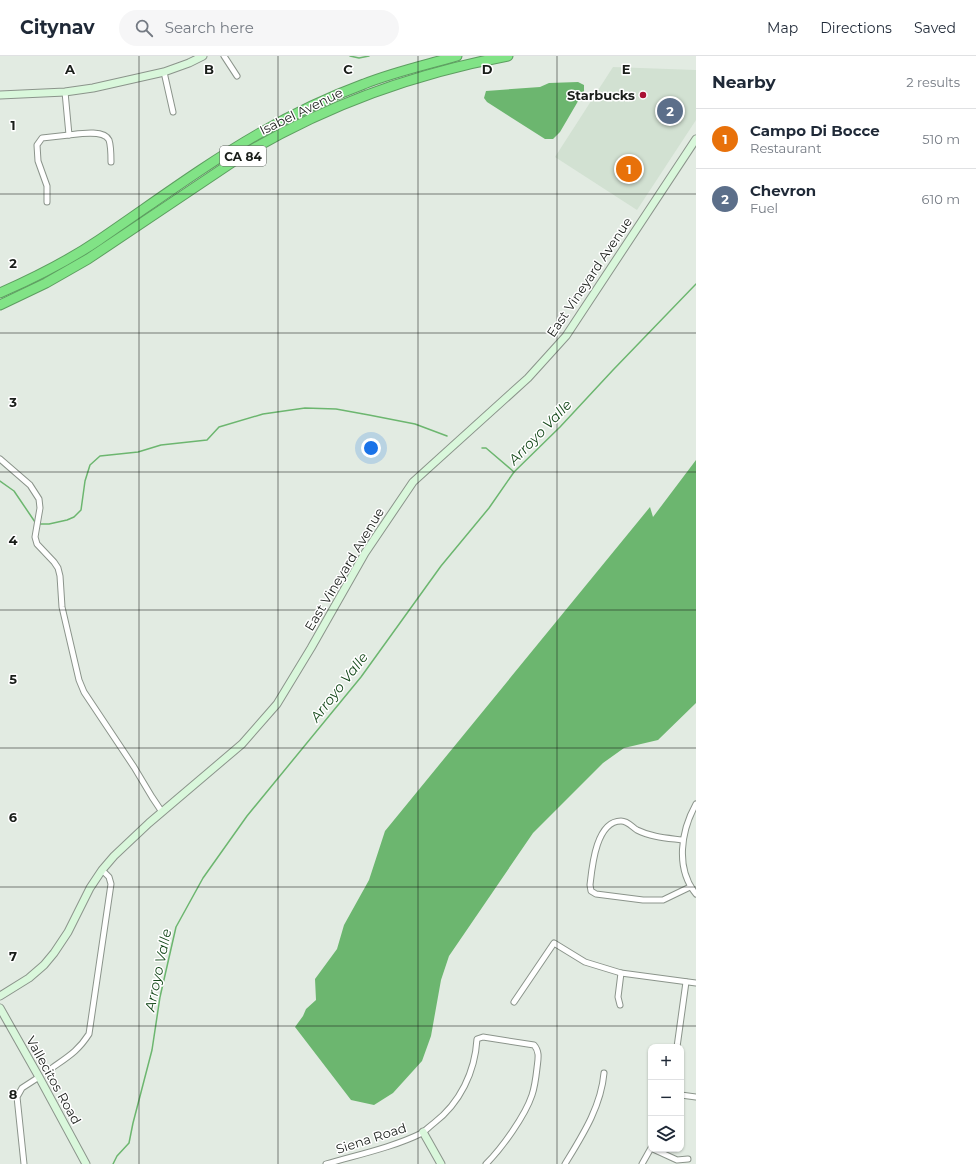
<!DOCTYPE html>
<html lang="en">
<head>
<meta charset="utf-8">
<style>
	body { margin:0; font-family:Montserrat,sans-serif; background:#f6f6f7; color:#1f2937 }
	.controls { position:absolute; right:12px; bottom:12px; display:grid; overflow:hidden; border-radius:8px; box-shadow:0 1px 3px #0004 }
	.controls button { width:36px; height:36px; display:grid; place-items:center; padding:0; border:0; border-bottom:1px solid #e0e1e3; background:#fff; color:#1f2937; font:20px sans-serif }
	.you { position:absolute; left:371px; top:392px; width:14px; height:14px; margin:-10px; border:3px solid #fff; border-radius:50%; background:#1a73e8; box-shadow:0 0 0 6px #1a73e833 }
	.badge { display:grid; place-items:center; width:26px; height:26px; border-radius:50%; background:#d93025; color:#fff; font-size:13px; font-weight:700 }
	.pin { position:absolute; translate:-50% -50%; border:2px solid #fff; box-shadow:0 1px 4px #0006 }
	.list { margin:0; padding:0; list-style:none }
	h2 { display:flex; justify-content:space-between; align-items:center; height:52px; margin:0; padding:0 16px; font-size:17px }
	h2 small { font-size:13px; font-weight:400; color:#747a83 }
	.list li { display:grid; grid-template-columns:26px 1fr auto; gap:12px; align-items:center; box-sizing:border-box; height:60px; padding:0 16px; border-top:1px solid #e0e1e3 }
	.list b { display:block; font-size:15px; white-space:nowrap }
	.list p { margin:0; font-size:13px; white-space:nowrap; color:#747a83 }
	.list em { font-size:13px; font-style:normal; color:#747a83 }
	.icon { flex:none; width:22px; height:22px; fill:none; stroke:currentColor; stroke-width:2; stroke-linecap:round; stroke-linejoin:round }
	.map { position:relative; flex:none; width:696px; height:1108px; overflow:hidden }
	header { display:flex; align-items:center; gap:24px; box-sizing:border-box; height:56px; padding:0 20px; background:#fff; border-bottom:1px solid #e0e1e3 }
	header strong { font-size:19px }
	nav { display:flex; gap:22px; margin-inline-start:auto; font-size:14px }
	.search { width:280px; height:36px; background:#f6f6f7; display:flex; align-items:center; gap:10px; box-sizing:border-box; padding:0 14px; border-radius:22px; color:#747a83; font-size:15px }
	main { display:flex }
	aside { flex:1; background:#fff }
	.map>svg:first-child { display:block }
	.built { fill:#d2e1d2 }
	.water { fill:#6cb66f }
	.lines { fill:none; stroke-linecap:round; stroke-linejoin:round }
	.stream { stroke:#6cb66f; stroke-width:1.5 }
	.street-casing { stroke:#8b948b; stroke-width:7 }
	.secondary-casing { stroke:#8b948b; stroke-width:9 }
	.highway-casing { stroke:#5d9e60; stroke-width:11 }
	.street { stroke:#fff; stroke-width:5 }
	.secondary { stroke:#d9f7db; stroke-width:7 }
	.highway { stroke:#81e386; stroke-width:9 }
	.grid { fill:none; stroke:#1a1e1a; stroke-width:1; stroke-opacity:0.55 }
	.poi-dot { fill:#a91134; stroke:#fff; stroke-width:1.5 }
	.labels { text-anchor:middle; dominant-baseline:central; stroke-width:3; stroke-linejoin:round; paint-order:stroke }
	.shield { fill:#fff; stroke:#5f625f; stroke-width:1 }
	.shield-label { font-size:12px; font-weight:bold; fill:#1a1e1a }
	.poi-label { font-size:13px; font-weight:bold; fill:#1a1e1a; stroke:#fff; text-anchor:end }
	.street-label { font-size:13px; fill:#1a1e1a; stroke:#fff }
	.water-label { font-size:14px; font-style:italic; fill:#15491a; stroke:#fff }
	.grid-label { font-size:13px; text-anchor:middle; font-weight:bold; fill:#1a1e1a; stroke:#fff; stroke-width:3; stroke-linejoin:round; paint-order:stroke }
</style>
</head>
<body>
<header>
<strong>Citynav</strong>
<div class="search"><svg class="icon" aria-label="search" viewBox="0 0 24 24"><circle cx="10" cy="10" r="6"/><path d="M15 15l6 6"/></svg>Search here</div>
<nav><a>Map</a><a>Directions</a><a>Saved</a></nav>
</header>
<main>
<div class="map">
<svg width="696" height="1108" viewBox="0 0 696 1108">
	<rect width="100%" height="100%" fill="#e2ebe2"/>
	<path class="built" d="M613,11L696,14V64L637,154L555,101Z"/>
	<g class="water">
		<path d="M549,27L578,26L584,29V35L560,76L553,83H545L487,46L484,42L486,35L540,31Z"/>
		<path d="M696,404V647L658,684L624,692L603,707L533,777L449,900L441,924L431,980L422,1005L393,1037L374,1049L351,1044L295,971L303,960L306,953L316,944L315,923L337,893L344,869L369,824L385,775L650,451L653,461Z"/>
	</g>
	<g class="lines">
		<g class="stream">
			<path d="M350,0L359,2L369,0"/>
			<path d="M482,392H486L514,416"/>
			<path d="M0,425L14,435L35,466"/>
			<path d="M40,468H49L67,464L74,461L81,454L85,425L90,409L100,400L138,396L161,389L207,384L219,371L263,358L305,352L336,353L369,359L415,368L447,380"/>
			<path d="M113,1108L117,1100L129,1087L133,1067L152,994L160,941L176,871L203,822L247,760L361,621L441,510L489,452L514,416L560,371L613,314L696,228"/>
		</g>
		<defs>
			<g id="street">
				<path d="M224,0L237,20"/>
				<path d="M164,16L173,56"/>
				<path d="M65,36L69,79C78,78 104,73 109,84C111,90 111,99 111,106"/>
				<path d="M47,146V130L38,105L37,89L42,82L69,79"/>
				<path d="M0,403L30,429L39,443L40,452L35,481L37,488L54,506L58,512L60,520L62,551L79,624L84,636L134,711L152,741L162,756"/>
				<path d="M696,748C681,775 675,812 696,838"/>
				<path d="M682,784C667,782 651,781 637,774C632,771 628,765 621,765C596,765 592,811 590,829L591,835L596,838L643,844H663L690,831"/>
				<path d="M514,946L554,887L585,906L621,917L696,927"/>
				<path d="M620,949L618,941L621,917"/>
				<path d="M677,991L686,926"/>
				<path d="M52,1012C69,1000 78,995 89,978L111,828L109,821L102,814"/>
				<path d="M681,1039L696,1041"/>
				<path d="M653,1093L677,1104L688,1103"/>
				<path d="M24,1108L17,1041L22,1032L39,1021"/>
				<path d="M326,1108C357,1099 394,1091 422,1077C426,1074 430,1070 434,1067C460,1047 475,1016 477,983L483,981L534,989C540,996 538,1003 537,1012C536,1021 535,1030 532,1039C525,1060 502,1092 486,1108"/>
				<path d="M565,1108C582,1080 601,1051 604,1017"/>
				<path d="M642,1108L651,1092"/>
			</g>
			<g id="secondary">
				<path d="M0,39L65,36L93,32L164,16L189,7L203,0"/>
				<path d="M0,940L29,922L44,909L54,897L68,876L90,832L102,814L114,800L149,767L242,688L277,648L311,592L365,497L413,426L528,322L566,280L696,83"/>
				<path d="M0,952L39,1021L86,1108"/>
				<path d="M423,1076L441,1108"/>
			</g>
			<g id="highway">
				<path d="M0,237C34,222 68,205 99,184C152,148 204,109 260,77C293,58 329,41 364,28C394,16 426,9 457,0"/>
				<path d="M0,249L46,227L88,203L246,97C327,49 416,17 508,0"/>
			</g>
		</defs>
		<use href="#street" class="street-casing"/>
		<use href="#secondary" class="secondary-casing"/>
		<use href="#highway" class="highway-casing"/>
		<use href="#street" class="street"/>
		<use href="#secondary" class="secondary"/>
		<use href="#highway" class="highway"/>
	</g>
	<path class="grid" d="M139,0V1108M278,0V1108M418,0V1108M557,0V1108M0,138H696M0,277H696M0,416H696M0,554H696M0,692H696M0,831H696M0,970H696"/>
	<circle class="poi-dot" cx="643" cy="39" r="4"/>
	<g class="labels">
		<rect class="shield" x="220" y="90" width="46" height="20" rx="3"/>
		<g class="shield-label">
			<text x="243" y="100">CA 84</text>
		</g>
		<g class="poi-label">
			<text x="635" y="39">Starbucks</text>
		</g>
		<g class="street-label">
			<text transform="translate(301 55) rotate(-26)">Isabel Avenue</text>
			<text transform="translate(589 221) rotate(-56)">East Vineyard Avenue</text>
			<text transform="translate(344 513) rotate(-59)">East Vineyard Avenue</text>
			<text transform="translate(54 1024) rotate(61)">Vallecitos Road</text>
			<text transform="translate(371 1082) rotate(-18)">Siena Road</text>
		</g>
		<g class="water-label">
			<text transform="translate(540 376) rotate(-46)">Arroyo Valle</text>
			<text transform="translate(339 631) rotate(-52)">Arroyo Valle</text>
			<text transform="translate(158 914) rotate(-78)">Arroyo Valle</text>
		</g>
	</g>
	<g class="grid-label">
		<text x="70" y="18">A</text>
		<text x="209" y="18">B</text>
		<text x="348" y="18">C</text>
		<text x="487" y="18">D</text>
		<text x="626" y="18">E</text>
		<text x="13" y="74">1</text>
		<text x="13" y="212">2</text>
		<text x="13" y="351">3</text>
		<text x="13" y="489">4</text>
		<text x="13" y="628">5</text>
		<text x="13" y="766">6</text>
		<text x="13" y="905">7</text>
		<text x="13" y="1043">8</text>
	</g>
</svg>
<div class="controls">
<button>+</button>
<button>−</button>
<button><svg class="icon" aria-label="layers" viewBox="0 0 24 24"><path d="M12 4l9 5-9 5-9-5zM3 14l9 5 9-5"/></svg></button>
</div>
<div class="you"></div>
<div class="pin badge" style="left:629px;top:113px;background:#e8710a">1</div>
<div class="pin badge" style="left:670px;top:55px;background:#5c6f8a">2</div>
</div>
<aside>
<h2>Nearby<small>2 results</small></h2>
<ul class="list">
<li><span class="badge" style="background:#e8710a">1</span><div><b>Campo Di Bocce</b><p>Restaurant</p></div><em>510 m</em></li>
<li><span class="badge" style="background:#5c6f8a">2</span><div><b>Chevron</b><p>Fuel</p></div><em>610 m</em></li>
</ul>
</aside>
</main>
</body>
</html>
